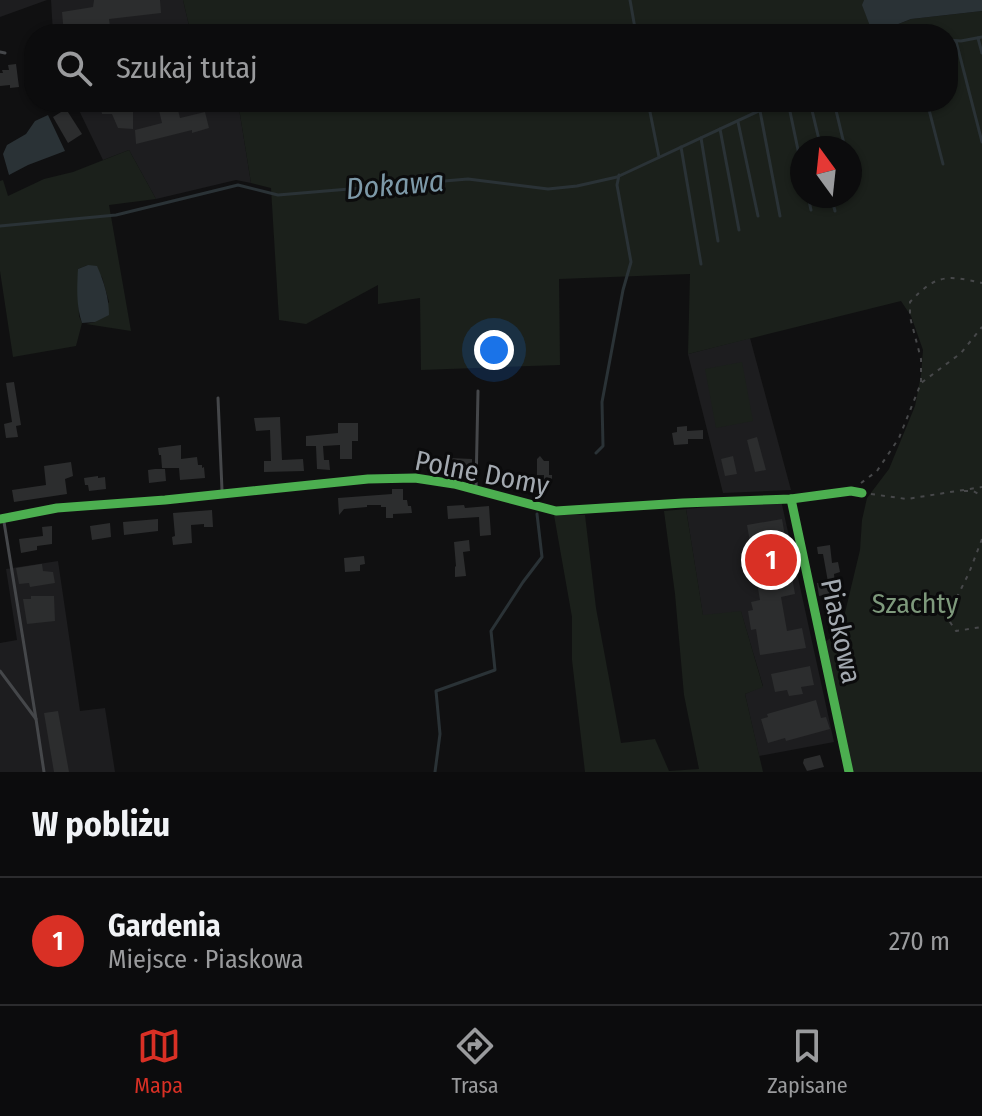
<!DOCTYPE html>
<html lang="pl">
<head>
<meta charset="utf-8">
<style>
	body { margin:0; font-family:"Fira Sans Condensed",sans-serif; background:#151516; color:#f1f3f6 }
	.compass { position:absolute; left:790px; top:136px; width:72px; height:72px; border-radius:50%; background:#0c0c0d; box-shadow:0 2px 6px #0004; rotate:345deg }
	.you { position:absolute; left:494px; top:350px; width:28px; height:28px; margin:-20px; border:6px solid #fff; border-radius:50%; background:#1a73e8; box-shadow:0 0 0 12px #1a73e833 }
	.badge { display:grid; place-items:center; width:52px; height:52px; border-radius:50%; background:#d93025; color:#fff; font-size:26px; font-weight:700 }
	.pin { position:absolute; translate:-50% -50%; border:4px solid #fff; box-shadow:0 2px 8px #0006 }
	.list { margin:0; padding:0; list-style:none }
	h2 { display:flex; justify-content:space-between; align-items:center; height:104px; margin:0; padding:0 32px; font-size:34px }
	h2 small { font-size:26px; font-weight:400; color:#9a9b9d }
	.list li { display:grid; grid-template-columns:52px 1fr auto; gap:24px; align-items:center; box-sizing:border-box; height:128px; padding:0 32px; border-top:2px solid #2c2c2e }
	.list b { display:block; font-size:30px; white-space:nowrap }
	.list p { margin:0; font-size:26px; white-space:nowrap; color:#9a9b9d }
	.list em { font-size:26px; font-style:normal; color:#9a9b9d }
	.icon { flex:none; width:44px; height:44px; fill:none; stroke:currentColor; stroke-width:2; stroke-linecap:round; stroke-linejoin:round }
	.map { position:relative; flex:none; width:982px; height:772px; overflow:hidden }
	.search { position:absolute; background:#0c0c0d; box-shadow:0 2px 6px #0004; left:24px; right:24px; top:24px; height:88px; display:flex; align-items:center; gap:20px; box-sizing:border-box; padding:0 28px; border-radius:32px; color:#9a9b9d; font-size:30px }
	.sheet { height:232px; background:#0c0c0d }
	nav { display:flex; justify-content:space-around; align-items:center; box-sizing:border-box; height:112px; border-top:2px solid #2c2c2e; background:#0c0c0d; font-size:22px; color:#9a9b9d }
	nav a { display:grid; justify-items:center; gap:4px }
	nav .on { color:#d93025 }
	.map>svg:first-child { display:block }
	.built { fill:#1d1d1f }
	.green { fill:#1b201b; fill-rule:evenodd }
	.water { fill:#2a3236 }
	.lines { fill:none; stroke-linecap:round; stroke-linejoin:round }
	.stream { stroke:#2a3236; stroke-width:3 }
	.building { fill:#2c2d2e }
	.path { stroke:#47484a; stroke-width:2; stroke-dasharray:4 6; stroke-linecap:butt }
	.lane { stroke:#45474a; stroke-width:3 }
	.fast { stroke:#4caf50; stroke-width:9 }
	.labels { text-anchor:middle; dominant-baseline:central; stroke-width:6; stroke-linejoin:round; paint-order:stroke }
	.street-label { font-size:28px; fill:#a3a9b0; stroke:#0b0b0c }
	.park-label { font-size:28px; fill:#7e997c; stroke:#0b0b0c }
	.water-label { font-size:30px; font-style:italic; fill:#7d99a8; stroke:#0b0b0c }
</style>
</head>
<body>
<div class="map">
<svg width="982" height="772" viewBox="0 0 982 772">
	<rect width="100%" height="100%" fill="#101011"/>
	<g class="built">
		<path d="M0,0H47L0,17Z"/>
		<path d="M51,0H183L191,34H53Z"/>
		<path d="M75,102H238L251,183L236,180L156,199L129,150L103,160Z"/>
		<path d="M750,338L791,490L723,493L688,354Z"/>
		<path d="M781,500L834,742L759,756L745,694L763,686L741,612L703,616L686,509Z"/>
		<path d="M58,561L80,711L105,708L115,772H0V643L17,640L6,569Z"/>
	</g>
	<g class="green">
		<path d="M183,0H864L863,5L873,34L911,19L982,11V772H847L821,645L833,636L843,621L860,550L862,520L867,498L889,469L915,406L921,375L923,350L911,316L901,301L688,354L690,274L559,279L560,365L421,370L420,298L378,304V285L306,324L279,320L271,188L251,183L238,102H948V34H191ZM802,148H850V196H802Z"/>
		<path d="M129,150L156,199L109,205L131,331L86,324L95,322L109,302L102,277L88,265L78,269L79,316L82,323L76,346L13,357L0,271V181L3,180L8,196L44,179L73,172Z"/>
		<path d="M742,362L753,421L716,428L705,369Z"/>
		<path d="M686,509L703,615L741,611L763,687L745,694L763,772H585L572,660V617L554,515H585L596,608L621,743L655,739L669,771L699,769L684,695L675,594L664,511Z"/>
	</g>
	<g class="water">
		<path d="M864,0H982V11L911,19L873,34L862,5Z"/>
		<path d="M48,115L65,151L28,165L9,175L3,154L7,145L26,134L35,121Z"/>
		<path d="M88,265L97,266C104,282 109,298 109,315L95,322L82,323C76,306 77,286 78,269Z"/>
	</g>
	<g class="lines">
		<g class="stream">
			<path d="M630,0L636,34"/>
			<path d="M978,38L982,53"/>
			<path d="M948,40L961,41L982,37"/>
			<path d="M956,41L982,142"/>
			<path d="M648,102L659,157"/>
			<path d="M788,102L802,169"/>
			<path d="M810,102L821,148"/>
			<path d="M834,102L845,148"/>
			<path d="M927,102L943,164"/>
			<path d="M760,111L780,216"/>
			<path d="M738,122L758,216"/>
			<path d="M720,129L739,230"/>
			<path d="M701,138L718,241"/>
			<path d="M681,147L701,264"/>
			<path d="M850,172L852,183"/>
			<path d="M808,196L811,210"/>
			<path d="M831,196L835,211"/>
			<path d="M0,226L116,215L238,185L278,195L468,179L548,189L577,186L617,177L778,102"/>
			<path d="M596,453L603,446L602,402L623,290L631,262L617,185L619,175"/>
			<path d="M435,772L440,734L436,691L495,670L491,631L523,582L542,557L537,514"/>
		</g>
	</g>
	<g class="building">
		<path d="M94,0H160L161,13L109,19L111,34H64L62,12L93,7Z"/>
		<path d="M16,64L19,87L10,88V85L0,86V73H3L2,70H9L8,65Z"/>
		<path d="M100,102H133V129L118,128L112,114H102Z"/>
		<path d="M157,102H176L180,118L205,112L209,128L192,133V130L136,144L135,130L162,123Z"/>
		<path d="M66,109L82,134L68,143L53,117Z"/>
		<path d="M14,382L21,425L16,426L18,437L6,438L4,424L12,422L6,383Z"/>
		<path d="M280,417L282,460L303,459L304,471L264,472V461H271L270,430L256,431L254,418Z"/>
		<path d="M338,423H358V441H352V459H340V445L323,446L324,460H329L330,470L317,469L316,446H306V436L338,433Z"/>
		<path d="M687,426V431L703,430V439H688V444L674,445L672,433L677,432V427Z"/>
		<path d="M757,437L766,470L755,472L747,440Z"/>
		<path d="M181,445V459L197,457L198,465H202V468L204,467L205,478L180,480L179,468H162L161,455H159L158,448Z"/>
		<path d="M540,456L544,461H549V475H552V482H544V475H537V459Z"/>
		<path d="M733,456L737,474L725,476L721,459Z"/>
		<path d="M450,458L472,459V469H451Z"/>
		<path d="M71,462L73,476L65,479L67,494L14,502L12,490L46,485L44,466Z"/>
		<path d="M155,469H165L166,481L149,483L148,470Z"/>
		<path d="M98,476V478L105,477L106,489L89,491L88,485H85L84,478Z"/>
		<path d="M392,489H403V500H407L408,506H411L412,513L393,514V518H386V507H381V505H367V507L344,509L339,515L338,498L392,494Z"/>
		<path d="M464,505L465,508L489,506L491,535L480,536L479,517L448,519L447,506Z"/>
		<path d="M212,510L213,527H204V524L191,525L192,543L173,545L172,537L175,536L173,513Z"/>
		<path d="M158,519V531L124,535L123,522Z"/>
		<path d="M782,519L795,594L781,597L787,631L802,628L806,648L760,655L756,629L751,630L748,611L753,610L751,602L760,600L747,525Z"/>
		<path d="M110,523L111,537L92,540L90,526Z"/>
		<path d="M52,526V544L37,546V550L21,553L19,539L43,536L42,527Z"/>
		<path d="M469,540L470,551L463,552L466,576L455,577V567L456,566L454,542Z"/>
		<path d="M830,545L832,563L838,562L840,572L834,574L836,596H831L830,594L819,596L817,583L828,582L823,554H818L817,547Z"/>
		<path d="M364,556L365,564L360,565V571L345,572L344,558Z"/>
		<path d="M41,564H42L43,571L53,572L55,583L30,587L29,583L19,584L16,568Z"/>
		<path d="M31,596H54L55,621L27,624L23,599H31Z"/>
		<path d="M810,666L814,685L801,687L803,694L789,696L787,690L775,692L771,674Z"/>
		<path d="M816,700L821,718L826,717L830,729L786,741L785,738L768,743L761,719L768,717L767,714Z"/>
		<path d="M58,711L69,772H54L44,713Z"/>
		<path d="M820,755L824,767L807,771L803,763L804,759Z"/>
	</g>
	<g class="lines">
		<g class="path">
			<path d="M921,382V359L910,317V302C936,274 947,275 982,283"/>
			<path d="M861,483L877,471L899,438L921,383L961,353L982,327"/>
			<path d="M964,491H973L982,496"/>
			<path d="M871,494L907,499L982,487"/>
			<path d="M982,539L969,573L949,613L950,622L956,631L982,627"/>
		</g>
		<g class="lane">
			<path d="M0,52L5,53"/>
			<path d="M218,398L222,490"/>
			<path d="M476,487L478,391"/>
			<path d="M4,522L36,719"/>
			<path d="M0,671L36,719L44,772"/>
		</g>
		<g class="fast">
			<path d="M791,499L849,772"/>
			<path d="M0,519L57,508L165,500L368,479L415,478L454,484L556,511L683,503L791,499L851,491L862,493"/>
		</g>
	</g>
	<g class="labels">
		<g class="street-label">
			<text transform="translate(482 473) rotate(11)">Polne Domy</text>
			<text transform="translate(841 631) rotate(78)">Piaskowa</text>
		</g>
		<g class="park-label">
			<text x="915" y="603">Szachty</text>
		</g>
		<g class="water-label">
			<text transform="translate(395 185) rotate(-5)">Dokawa</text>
		</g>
	</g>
</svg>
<svg class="compass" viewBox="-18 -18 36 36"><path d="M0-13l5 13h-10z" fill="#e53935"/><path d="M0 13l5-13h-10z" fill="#9a9b9d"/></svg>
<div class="you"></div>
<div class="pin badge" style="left:771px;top:560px">1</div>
<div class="search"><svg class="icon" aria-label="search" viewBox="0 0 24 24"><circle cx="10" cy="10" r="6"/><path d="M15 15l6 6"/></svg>Szukaj tutaj</div>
</div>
<section class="sheet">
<h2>W pobliżu<small></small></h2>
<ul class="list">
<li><span class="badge">1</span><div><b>Gardenia</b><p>Miejsce · Piaskowa</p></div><em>270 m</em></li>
</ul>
</section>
<nav>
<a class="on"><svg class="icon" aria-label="map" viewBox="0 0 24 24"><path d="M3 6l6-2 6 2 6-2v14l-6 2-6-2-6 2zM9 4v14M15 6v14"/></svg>Mapa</a>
<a><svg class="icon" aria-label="directions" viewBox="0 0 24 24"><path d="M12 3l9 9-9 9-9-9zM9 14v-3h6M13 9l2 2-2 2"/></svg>Trasa</a>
<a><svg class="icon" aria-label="saved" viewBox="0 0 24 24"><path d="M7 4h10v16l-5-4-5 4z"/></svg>Zapisane</a>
</nav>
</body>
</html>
